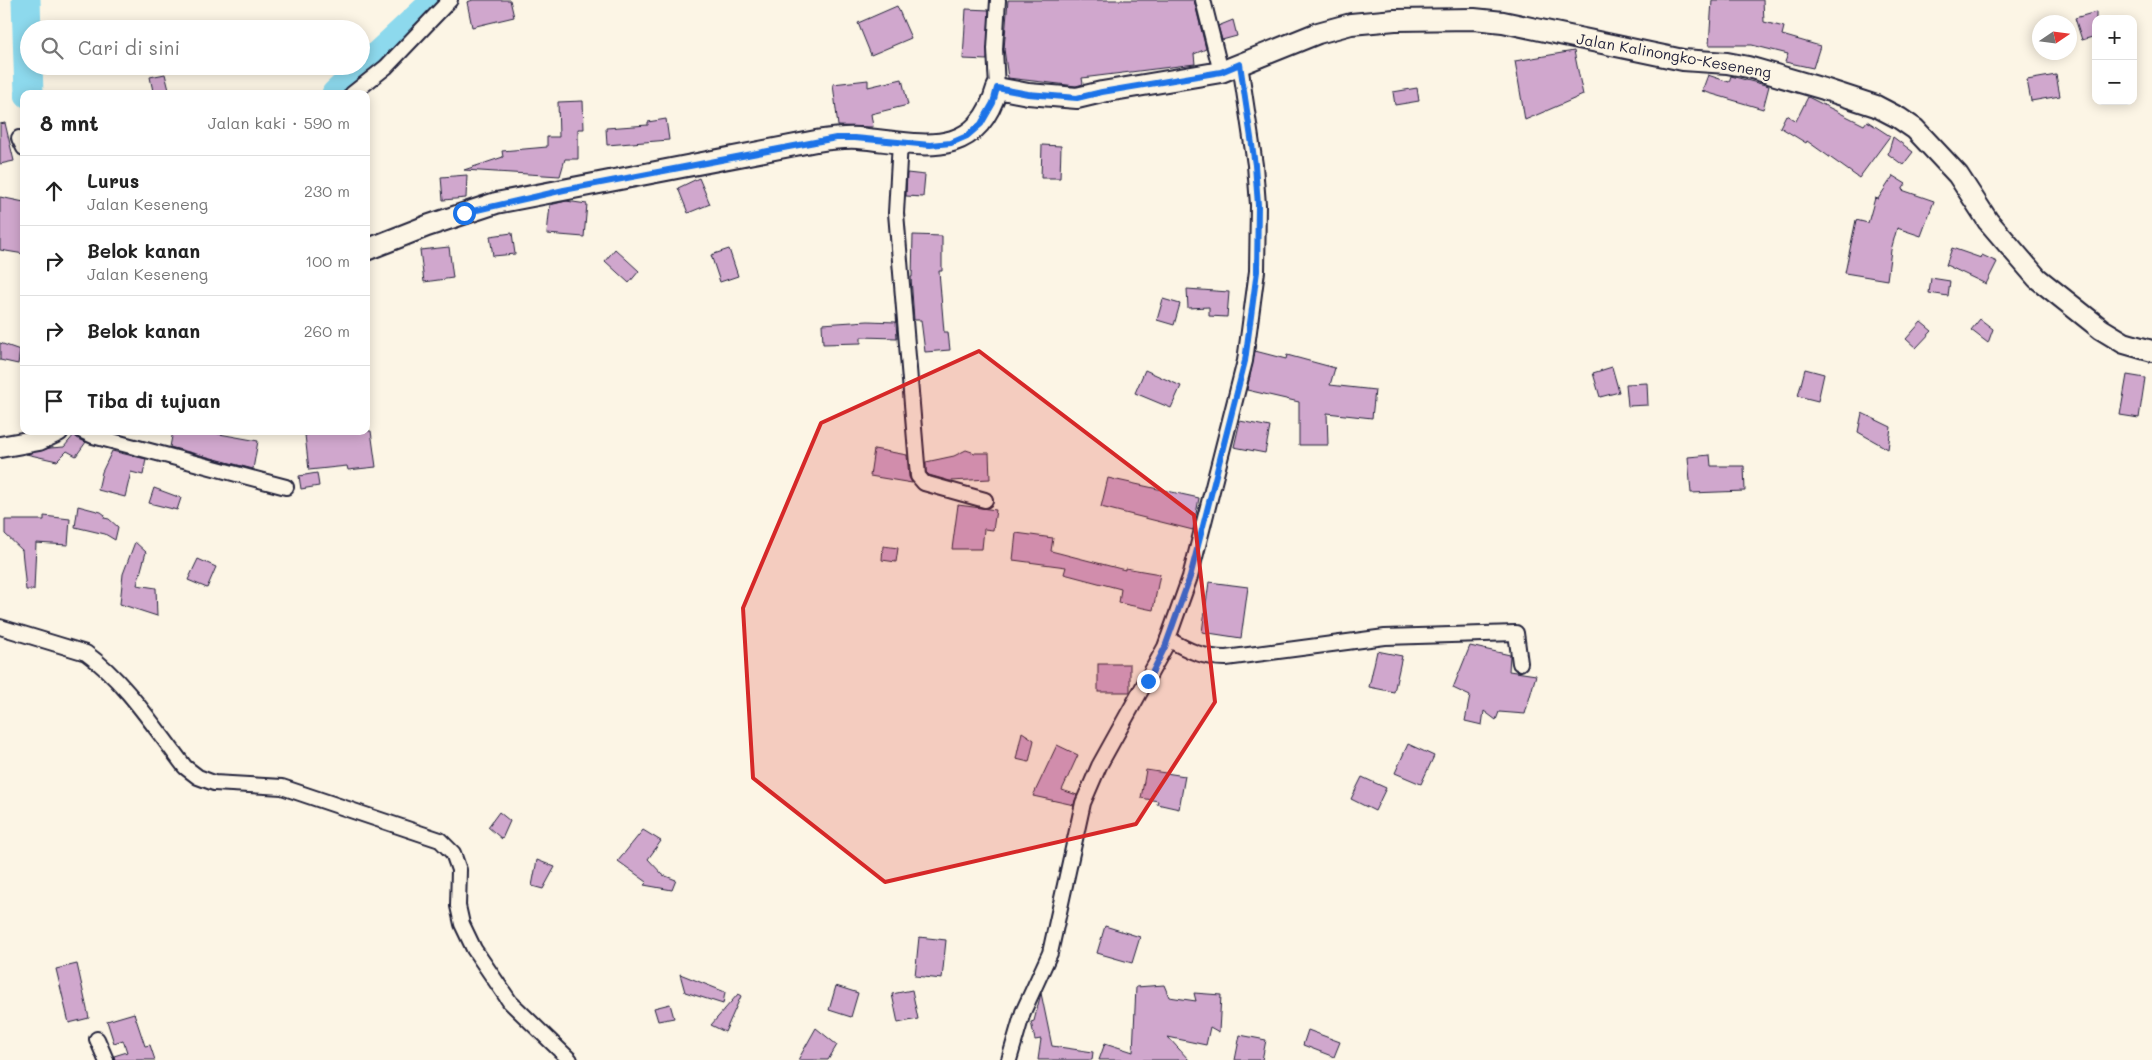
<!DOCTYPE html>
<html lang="id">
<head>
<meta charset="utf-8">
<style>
	body { margin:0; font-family:Mali,sans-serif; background:#f6f6f6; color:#222 }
	.controls { position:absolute; right:15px; top:15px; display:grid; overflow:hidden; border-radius:10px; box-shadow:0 2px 12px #0003 }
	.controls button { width:45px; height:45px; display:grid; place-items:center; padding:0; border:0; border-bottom:1px solid #e0e0e0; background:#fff; color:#222; font:25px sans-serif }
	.compass { position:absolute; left:2032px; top:15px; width:45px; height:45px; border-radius:50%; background:#fff; box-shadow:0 2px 12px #0003; rotate:77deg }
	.stop { position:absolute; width:15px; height:15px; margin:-11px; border:4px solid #1a73e8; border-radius:50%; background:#fff }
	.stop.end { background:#1a73e8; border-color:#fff; box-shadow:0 1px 5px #0008 }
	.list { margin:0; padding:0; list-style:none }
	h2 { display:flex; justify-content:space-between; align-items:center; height:65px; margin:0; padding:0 20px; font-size:21px }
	h2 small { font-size:16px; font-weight:400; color:#767676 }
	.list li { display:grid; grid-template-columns:32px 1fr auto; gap:15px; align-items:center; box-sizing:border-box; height:70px; padding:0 20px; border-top:1px solid #e0e0e0 }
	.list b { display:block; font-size:19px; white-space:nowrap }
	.list p { margin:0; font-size:16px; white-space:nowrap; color:#767676 }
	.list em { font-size:16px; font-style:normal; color:#767676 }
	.icon { flex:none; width:28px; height:28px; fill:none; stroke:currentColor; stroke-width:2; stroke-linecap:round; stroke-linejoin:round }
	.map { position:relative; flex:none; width:2152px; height:1060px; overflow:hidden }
	.search { position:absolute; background:#fff; box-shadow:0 2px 12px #0003; left:20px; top:20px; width:350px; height:55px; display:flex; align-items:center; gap:12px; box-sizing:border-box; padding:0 18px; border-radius:28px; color:#767676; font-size:19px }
	.panel { position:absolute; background:#fff; box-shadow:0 2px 12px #0003; left:20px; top:90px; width:350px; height:345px; border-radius:10px }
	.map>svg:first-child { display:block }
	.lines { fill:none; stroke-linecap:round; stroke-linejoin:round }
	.river { stroke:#8dd9ed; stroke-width:29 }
	.building { fill:#d0a7cd; stroke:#22223b }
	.street-casing { stroke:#22223b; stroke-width:18 }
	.secondary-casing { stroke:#22223b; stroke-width:24 }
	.street { stroke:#fcf5e5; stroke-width:14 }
	.secondary { stroke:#fcf5e5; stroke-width:20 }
	.route { stroke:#1a73e8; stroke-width:6 }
	.marked { fill:#d62828; fill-opacity:0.2; stroke:#d62828; stroke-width:4; stroke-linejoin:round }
	.labels { text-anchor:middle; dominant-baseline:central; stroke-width:4; stroke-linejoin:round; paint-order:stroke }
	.street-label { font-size:15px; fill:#22223b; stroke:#fcf5e5 }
</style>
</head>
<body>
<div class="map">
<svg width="2152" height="1060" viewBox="0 0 2152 1060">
	<rect width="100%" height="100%" fill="#fcf5e5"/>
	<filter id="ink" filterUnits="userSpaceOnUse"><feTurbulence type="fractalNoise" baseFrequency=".02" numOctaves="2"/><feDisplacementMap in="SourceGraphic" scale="10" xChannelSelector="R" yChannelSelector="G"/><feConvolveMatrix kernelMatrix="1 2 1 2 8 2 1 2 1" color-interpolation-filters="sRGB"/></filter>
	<g filter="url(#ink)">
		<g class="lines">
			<g class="river">
				<path d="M26,0L29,94"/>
				<path d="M336,94L437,0"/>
			</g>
		</g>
		<g class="building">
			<path d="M473,0H510L514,17L472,27L467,2Z"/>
			<path d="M1008,0H1194L1206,49L1194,54L1195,64L1082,78L1083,84L1076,86L1008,78L1004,49Z"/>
			<path d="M1712,0H1763L1764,22L1784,27L1782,35L1820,46L1813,68L1785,62L1788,54L1752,45H1709Z"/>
			<path d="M897,6L911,38L871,55L858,23Z"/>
			<path d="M966,9L989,10L987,60L963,59Z"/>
			<path d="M2096,12V36L2082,40L2075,18Z"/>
			<path d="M1233,20L1237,36L1222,40L1218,26Z"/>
			<path d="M1574,51L1583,95L1525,120L1515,61Z"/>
			<path d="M165,74L169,90L153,91L150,77Z"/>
			<path d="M1708,75L1729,82L1731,76L1769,86L1763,109L1702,91Z"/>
			<path d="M2056,75L2060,96L2031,101L2027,80Z"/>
			<path d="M902,79L908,105L871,114L873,127L838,126L833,84L868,80V87Z"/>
			<path d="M1417,88L1419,101L1395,105L1393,92Z"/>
			<path d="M1808,97L1864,125L1867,121L1890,136L1859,178L1807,141L1806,143L1780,127L1786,115L1796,121Z"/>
			<path d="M583,101L584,129H578V159H565L560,176L464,170L503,157L502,151L547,147V137H559L558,102Z"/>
			<path d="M666,119L669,140L607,145L606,128L648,125V122Z"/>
			<path d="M5,123L14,161L0,164V124Z"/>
			<path d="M1893,137L1913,152L1903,165L1888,154Z"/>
			<path d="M1042,145L1061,146L1060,178H1041Z"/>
			<path d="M907,173L925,175L923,197L906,196Z"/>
			<path d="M467,175L466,198L443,200L441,177Z"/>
			<path d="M1893,176L1906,184L1902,190L1934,201L1921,236L1897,228L1891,250L1887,280L1845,273L1856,220L1868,223L1875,198L1878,199Z"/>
			<path d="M699,178L710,204L688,213L678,188Z"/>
			<path d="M0,197L24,202V254L0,250Z"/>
			<path d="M566,201L587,204L584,237L547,234L550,205Z"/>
			<path d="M512,233L515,254L493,256L490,236Z"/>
			<path d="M913,235L942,236V271H939L944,332H948L950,350L925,352L921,320H914L911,277H912Z"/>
			<path d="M449,247L453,278L424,282L420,250Z"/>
			<path d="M1952,248L1981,258L1982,255L1997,262L1986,284L1946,265Z"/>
			<path d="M615,249L639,271L629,283L605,261Z"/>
			<path d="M729,249L738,276L720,282L711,255Z"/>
			<path d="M1931,278L1950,281L1948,296L1929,293Z"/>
			<path d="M1187,289L1229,292L1227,317L1209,316V307L1188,308Z"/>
			<path d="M1163,299L1180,304L1174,325L1157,320Z"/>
			<path d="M1980,319L1993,329L1988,343L1971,330Z"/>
			<path d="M868,321L896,322L897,338L861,337V343L823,344L822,324Z"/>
			<path d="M1921,322L1932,331L1916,348L1906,339Z"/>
			<path d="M0,343L20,350L18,364L0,360Z"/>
			<path d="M1255,351L1286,359L1287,355L1335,368L1330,385L1375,390L1372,418L1327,413L1328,445H1299V402L1247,390Z"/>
			<path d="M1612,367L1619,392L1600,397L1593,373Z"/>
			<path d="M1805,369L1824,374L1818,401L1798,396Z"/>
			<path d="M1145,370L1181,386L1171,408L1135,393Z"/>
			<path d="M2127,375L2145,378L2139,418L2120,415Z"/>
			<path d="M1647,383L1648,405L1628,406L1626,384Z"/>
			<path d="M1862,413L1891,427L1888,449L1858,432Z"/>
			<path d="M1240,421L1270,427L1265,453L1234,447Z"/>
			<path d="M173,431H215L214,433L258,441L253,469L170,447Z"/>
			<path d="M342,431H371L376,467L348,470L347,466L309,470L305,435Z"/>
			<path d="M74,435L86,442L76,456L67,451L57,461L26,454L50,448L64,447Z"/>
			<path d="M874,449L907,455L909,477L912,483L870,476Z"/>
			<path d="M966,450L975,453H989L990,479L950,481L929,475L926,472V462L954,456Z"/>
			<path d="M112,451L146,459L143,475L131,472L125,497L98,490L102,472Z"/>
			<path d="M1710,455L1711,466H1744L1745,491L1691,493L1688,457Z"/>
			<path d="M317,473L319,486L301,489L299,476Z"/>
			<path d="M1108,478L1199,498L1193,530L1101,507Z"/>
			<path d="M154,488L181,498L177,510L149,503Z"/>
			<path d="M958,505L996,510L993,530L984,529L982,549H952Z"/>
			<path d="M78,506L101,512L105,515L104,518L109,519L118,527L115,540L105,534L75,527Z"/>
			<path d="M44,516L70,519L68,545L36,543L34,590H26L22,550L5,534V520H44Z"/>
			<path d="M1016,533L1053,538L1051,551L1125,570V568L1160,574L1153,610L1119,603L1121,589L1064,574L1066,567L1013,560Z"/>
			<path d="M135,542L146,552L137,585L156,588L157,616L120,604L123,574Z"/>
			<path d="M883,546L898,548L896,562L882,560Z"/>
			<path d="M198,559L216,567L207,588L188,580Z"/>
			<path d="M1209,582L1248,587L1241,638L1202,632Z"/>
			<path d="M1470,646L1510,655L1509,671L1536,675L1525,714L1499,712L1496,720L1484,711L1482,725L1465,721L1470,696L1453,688Z"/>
			<path d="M1377,651L1402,656L1394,692L1369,687Z"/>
			<rect x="1098" y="664" width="32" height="28"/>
			<path d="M1022,732L1034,740L1029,762L1016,759Z"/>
			<path d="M1408,744L1434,756L1421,784L1395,773Z"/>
			<path d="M1057,745L1078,755L1062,790L1077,795L1074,805L1033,796Z"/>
			<path d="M1146,770L1185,776L1179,809L1157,804L1158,801L1141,798Z"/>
			<path d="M1362,777L1386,788L1375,811L1351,799Z"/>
			<path d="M499,812L510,821L502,839L488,827Z"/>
			<path d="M643,830L661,841L648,859L663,875L676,880L672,890L644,885L647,882L618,861Z"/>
			<path d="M537,860L555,867L543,889L532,886Z"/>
			<path d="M1105,926L1140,937L1132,963L1097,953Z"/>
			<path d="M919,937L946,940L942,979L915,976Z"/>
			<path d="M77,964L89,1018L69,1023L56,969Z"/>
			<path d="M680,974L725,992L723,1004L685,992Z"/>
			<path d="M1164,985L1169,997L1196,1001L1194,993L1221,995L1219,1032L1210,1027L1206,1045L1168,1037L1189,1060H1099L1105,1043L1133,1052L1136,987Z"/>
			<path d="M836,986L858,993L851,1017L829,1010Z"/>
			<path d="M912,990L918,1019L898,1023L892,994Z"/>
			<path d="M1041,993L1052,1046L1093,1052L1092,1060H1038L1041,1039L1035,1040L1031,1022L1034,1021Z"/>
			<path d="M738,994L741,996L725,1032L711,1025Z"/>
			<path d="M670,1004L674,1018L658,1021L654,1008Z"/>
			<path d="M134,1013L145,1046L150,1045L155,1060H115L114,1056L127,1052L123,1040L114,1043L107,1021Z"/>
			<path d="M816,1028L837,1045L828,1060H798Z"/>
			<path d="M1308,1030L1340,1042L1334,1057L1303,1045Z"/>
			<path d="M1240,1035L1266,1040L1262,1060H1235Z"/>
		</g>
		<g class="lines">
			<defs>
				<g id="street">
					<path d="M1203,0L1221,72"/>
					<path d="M997,88L995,49L998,0"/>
					<path d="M352,94L386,67L450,0"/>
					<path d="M19,138L24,148"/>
					<path d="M900,142L896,213L918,476L924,483L985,500"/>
					<path d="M82,431L93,436L286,487"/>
					<path d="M0,627L86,653C126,682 154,727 185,767L198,777L214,783L282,787L440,840L453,853L459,870L458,906L462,924L474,949L510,1002L570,1060"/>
					<path d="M1168,639C1187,650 1203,658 1226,658L1385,637L1516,633L1520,663"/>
					<path d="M97,1039L106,1060"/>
					<path d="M1009,1060L1023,1012L1050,953L1083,803L1099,766L1165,647L1190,577L1245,361L1257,271L1258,205L1255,165L1240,64"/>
				</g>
				<g id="secondary">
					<path d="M366,250L427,226L496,203L816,141C830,139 843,137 858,138C918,143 975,164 997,88L1028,94L1077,98L1102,92L1221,72L1318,33L1351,24L1395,20L1474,19L1503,22L1683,60L1727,63L1748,67L1824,89L1876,106L1899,118L1915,129L1958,175L1988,221L2037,278L2101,329L2124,343L2152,351"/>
					<path d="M0,447L39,440L58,431"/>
				</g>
			</defs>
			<use href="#street" class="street-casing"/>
			<use href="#secondary" class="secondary-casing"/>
			<use href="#street" class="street"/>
			<use href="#secondary" class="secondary"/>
		</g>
	</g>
	<g class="lines" filter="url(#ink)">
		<path class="route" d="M464,213L564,190L836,138H855L930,145L951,143L967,136L981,124L993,103L997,88L1028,94L1077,98L1102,92L1221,72L1240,64L1255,165L1258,205L1257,271L1245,361L1190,577L1165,647L1148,681"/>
	</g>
	<path class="marked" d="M979,351L1194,515L1215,702L1136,824L885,882L753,778L743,608L821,423Z"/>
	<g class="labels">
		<g class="street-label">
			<text transform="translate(1674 55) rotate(10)">Jalan Kalinongko-Keseneng</text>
		</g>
	</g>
</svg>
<div class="controls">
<button>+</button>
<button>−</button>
</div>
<svg class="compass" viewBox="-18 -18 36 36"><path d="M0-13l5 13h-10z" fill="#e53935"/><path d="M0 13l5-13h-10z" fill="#767676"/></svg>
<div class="stop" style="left:464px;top:213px"></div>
<div class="stop end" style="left:1148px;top:681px"></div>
<div class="search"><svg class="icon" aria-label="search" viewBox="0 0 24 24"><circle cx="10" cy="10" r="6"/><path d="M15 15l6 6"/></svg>Cari di sini</div>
<section class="panel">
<h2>8 mnt<small>Jalan kaki · 590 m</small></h2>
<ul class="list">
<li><svg class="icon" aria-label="ahead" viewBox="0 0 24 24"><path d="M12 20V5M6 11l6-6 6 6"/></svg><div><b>Lurus</b><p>Jalan Keseneng</p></div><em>230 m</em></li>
<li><svg class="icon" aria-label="right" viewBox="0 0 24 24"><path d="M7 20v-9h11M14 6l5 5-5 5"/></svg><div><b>Belok kanan</b><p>Jalan Keseneng</p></div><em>100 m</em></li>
<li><svg class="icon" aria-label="right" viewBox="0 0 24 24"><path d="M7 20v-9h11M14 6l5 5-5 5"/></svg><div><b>Belok kanan</b></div><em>260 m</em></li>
<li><svg class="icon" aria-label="arrive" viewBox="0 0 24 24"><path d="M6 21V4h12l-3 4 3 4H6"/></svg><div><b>Tiba di tujuan</b></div></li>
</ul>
</section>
</div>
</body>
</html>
